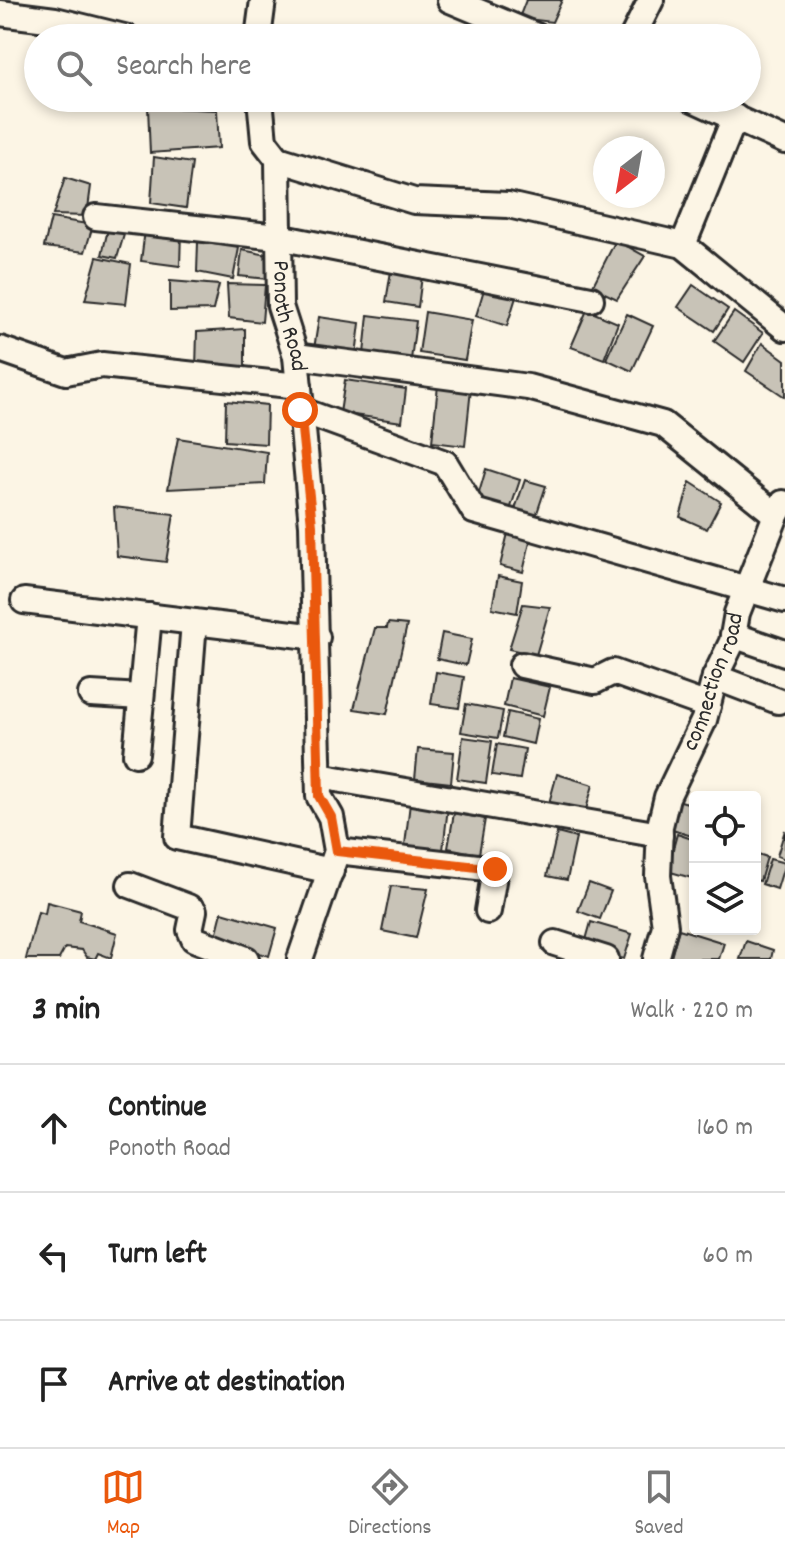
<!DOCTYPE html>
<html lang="en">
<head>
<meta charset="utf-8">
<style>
	body { margin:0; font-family:Dekko,sans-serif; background:#f6f6f6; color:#222 }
	.controls { position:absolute; right:24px; bottom:24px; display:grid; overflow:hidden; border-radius:8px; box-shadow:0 4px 12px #0003 }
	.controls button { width:72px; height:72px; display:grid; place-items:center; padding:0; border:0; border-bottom:2px solid #e0e0e0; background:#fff; color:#222; font:40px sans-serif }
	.compass { position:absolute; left:593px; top:136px; width:72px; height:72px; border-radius:50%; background:#fff; box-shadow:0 4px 12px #0003; rotate:211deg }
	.stop { position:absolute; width:24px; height:24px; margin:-18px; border:6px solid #ea580c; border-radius:50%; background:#fff }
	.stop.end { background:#ea580c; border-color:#fff; box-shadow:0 2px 8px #0008 }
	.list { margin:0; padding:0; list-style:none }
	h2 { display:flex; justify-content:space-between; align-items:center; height:104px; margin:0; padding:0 32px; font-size:34px }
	h2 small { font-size:26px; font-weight:400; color:#767676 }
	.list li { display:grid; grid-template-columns:52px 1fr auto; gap:24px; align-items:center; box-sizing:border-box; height:128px; padding:0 32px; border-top:2px solid #e0e0e0 }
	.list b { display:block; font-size:30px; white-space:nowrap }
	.list p { margin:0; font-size:26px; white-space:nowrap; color:#767676 }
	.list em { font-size:26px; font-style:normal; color:#767676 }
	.icon { flex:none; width:44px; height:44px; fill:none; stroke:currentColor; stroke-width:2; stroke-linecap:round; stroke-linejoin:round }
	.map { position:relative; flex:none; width:785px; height:959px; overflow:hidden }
	.search { position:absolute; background:#fff; box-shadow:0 4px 12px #0003; left:24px; right:24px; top:24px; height:88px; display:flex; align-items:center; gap:20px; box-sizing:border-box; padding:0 28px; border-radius:44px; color:#767676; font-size:30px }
	.sheet { height:488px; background:#fff }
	nav { display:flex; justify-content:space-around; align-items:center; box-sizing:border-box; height:112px; border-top:2px solid #e0e0e0; background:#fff; font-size:22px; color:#767676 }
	nav a { display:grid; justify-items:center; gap:4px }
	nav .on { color:#ea580c }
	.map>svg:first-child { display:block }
	.building { fill:#c8c3b7; stroke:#2b2b2b; stroke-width:2 }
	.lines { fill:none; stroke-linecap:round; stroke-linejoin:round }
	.minor-casing { stroke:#2b2b2b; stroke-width:30 }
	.minor { stroke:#fcf5e5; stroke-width:24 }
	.route { stroke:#ea580c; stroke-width:10 }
	.labels { text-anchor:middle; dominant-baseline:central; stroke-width:7; stroke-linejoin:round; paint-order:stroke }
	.street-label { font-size:24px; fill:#2b2b2b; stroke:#fcf5e5 }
</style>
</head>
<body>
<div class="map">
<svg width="785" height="959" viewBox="0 0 785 959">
	<rect width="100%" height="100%" fill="#fcf5e5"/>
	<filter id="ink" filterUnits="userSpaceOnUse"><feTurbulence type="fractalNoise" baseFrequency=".0125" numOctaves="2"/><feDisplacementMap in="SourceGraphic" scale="16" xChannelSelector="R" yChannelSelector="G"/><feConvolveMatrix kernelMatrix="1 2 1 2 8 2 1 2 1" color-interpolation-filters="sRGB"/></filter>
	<g filter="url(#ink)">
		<g class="building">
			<path d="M526,0H562L552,22L519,18Z"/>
			<path d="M90,98H131V109L89,107Z"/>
			<rect x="175" y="98" width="49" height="7"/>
			<path d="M148,107L217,110L219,148L150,153Z"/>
			<path d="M154,157L192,163L186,208L151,203Z"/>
			<path d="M65,178L91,186L87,216L53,215Z"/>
			<path d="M51,218L93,225L85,252L44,247Z"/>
			<path d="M109,225L126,228L117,258L102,255Z"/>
			<path d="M145,230L181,231L180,266L141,261Z"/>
			<path d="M616,240L645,256L617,299L592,287Z"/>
			<path d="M198,242L239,248L233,279L197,272Z"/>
			<path d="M242,250L272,256L268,279L239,276Z"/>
			<path d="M97,257L131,264L126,304L85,300Z"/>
			<path d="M391,271L422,276L418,307L386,302Z"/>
			<path d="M170,281L219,285L213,310L170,311Z"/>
			<path d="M227,284L265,285L262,322L229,318Z"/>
			<path d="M693,285L728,309L714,331L678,307Z"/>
			<path d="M485,286L516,297L507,326L476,316Z"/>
			<path d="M587,310L618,323L604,359L571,347Z"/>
			<path d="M425,312L472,320L465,360L419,353Z"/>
			<path d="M734,312L763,333L744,362L714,341Z"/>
			<path d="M627,314L653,326L632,371L606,359Z"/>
			<path d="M368,315L416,321L411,360L364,354Z"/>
			<path d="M319,317L360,323L356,355L314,349Z"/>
			<path d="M245,329V370L196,369L197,332Z"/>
			<path d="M762,343L785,360V397L746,371Z"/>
			<path d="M345,380L406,389L402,422L340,413Z"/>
			<path d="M438,385L471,389L465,446L432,442Z"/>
			<path d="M226,401L267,405L266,444L225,441Z"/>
			<path d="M178,438L267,452L265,484L168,489Z"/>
			<path d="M486,469L520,480L509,513L476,503Z"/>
			<path d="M525,480L546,486L534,522L513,515Z"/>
			<path d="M690,482L721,502L707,529L680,517Z"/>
			<path d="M114,507L174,514L166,562L117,556Z"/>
			<path d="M508,533L531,538L523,572L500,566Z"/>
			<path d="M498,576L522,581L517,613L492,608Z"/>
			<path d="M523,604L550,607L536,655L509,649Z"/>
			<path d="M388,623L407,625L387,714L354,709L375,628H387Z"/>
			<path d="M442,633L472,639L466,665L437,659Z"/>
			<path d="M436,672L464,677L459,708L431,704Z"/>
			<path d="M510,678L550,687L543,716L504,706Z"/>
			<path d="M466,704L503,711L498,738L461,732Z"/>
			<path d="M508,712L538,719L533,744L503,737Z"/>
			<path d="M463,737L492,741L486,783L457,779Z"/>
			<path d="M497,744L525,749L520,779L492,775Z"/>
			<path d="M418,749L454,752L451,783L415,779Z"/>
			<path d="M557,774L593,785L585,813L549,803Z"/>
			<path d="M677,800L695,805V837L669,829Z"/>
			<path d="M410,803L448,807L443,850L405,845Z"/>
			<path d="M454,813L485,819L479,854L448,848Z"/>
			<path d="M785,830V859L777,856Z"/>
			<path d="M557,833L576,838L567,880L547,876Z"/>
			<path d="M677,834L695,840V879L667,871Z"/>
			<path d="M755,853L767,857L760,881L755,880Z"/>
			<path d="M770,859L785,863L777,889L762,884Z"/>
			<path d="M589,883L611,891L600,919L578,911Z"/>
			<path d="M391,886L428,889L416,938L382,931Z"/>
			<path d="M47,902L81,911L79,921L117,933L111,958L98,953L95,959L87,957L82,950L65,948L59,959H26L38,912L45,914Z"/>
			<path d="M222,912L277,928L269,956L215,940Z"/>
			<path d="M591,922L632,934L624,959L584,947Z"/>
			<path d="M679,929L724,943L719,959H670Z"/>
			<path d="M746,941L773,950L771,959H740Z"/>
		</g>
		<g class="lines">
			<defs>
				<g id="minor">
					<path d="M450,0L541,38"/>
					<path d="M0,13L55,20L128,38"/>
					<path d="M258,38L263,0"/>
					<path d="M632,38L651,0"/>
					<path id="s1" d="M260,98L264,141L278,159L280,306L296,356L312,525L319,796L331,817L337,851L300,959"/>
					<path d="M691,98L785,141"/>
					<path d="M278,159L414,201L508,205L683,245L785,328"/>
					<path d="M96,217L278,237L591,299"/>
					<path d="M683,245L735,117"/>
					<path d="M0,349L66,372L102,365L299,386"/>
					<path d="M296,356L528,387L663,424L776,515"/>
					<path d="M300,410L445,463L474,511L785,600"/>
					<path d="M24,601L317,637"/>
					<path d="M194,622L177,837L331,871"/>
					<path d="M733,635L785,653"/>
					<path d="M522,665L595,681L613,672L708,706"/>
					<path d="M715,677L778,701"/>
					<path d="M91,694L141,697"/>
					<path d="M136,754L149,616"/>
					<path d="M319,776L660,835"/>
					<path d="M337,851L495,869L488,911"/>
					<path d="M130,885L188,907L194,911L190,930L194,939L246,959"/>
					<path d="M555,943L606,959"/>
					<path id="s2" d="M656,959L665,926L658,876L660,826L667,797L704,720L715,677L732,642L737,613L776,515L783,503"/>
				</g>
			</defs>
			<use href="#minor" class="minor-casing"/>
			<use href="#minor" class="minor"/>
		</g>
	</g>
	<g class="lines" filter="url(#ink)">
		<path class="route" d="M300,410L312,525L319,796L331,817L337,851L495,869"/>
	</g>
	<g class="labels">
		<g class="street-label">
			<text stroke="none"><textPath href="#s1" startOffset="224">Ponoth Road</textPath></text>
			<text stroke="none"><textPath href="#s2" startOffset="290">connection road</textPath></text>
		</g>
	</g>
</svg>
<div class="controls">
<button><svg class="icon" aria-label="locate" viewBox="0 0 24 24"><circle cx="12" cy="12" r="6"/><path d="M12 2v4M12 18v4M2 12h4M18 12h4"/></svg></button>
<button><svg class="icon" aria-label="layers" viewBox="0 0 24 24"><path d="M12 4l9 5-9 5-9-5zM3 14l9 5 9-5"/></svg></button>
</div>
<svg class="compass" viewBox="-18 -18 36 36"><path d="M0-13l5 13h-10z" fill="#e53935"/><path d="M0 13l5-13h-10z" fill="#767676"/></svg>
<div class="stop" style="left:300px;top:410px"></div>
<div class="stop end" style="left:495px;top:869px"></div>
<div class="search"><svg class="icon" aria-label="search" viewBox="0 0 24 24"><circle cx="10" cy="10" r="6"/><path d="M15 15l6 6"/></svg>Search here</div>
</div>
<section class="sheet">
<h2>3 min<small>Walk · 220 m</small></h2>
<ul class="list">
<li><svg class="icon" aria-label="ahead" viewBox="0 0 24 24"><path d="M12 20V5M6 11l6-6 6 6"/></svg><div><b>Continue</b><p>Ponoth Road</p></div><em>160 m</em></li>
<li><svg class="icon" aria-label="left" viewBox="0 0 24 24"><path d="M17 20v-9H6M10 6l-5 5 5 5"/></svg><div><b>Turn left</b></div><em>60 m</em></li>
<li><svg class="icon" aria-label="arrive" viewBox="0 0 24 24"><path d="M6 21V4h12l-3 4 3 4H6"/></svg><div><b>Arrive at destination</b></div></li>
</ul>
</section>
<nav>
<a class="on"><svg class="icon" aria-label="map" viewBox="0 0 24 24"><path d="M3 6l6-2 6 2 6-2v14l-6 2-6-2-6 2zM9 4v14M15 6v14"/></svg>Map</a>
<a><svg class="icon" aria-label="directions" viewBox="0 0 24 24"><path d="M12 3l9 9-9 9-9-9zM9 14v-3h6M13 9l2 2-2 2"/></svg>Directions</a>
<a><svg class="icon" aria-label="saved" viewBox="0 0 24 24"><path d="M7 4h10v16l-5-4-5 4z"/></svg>Saved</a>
</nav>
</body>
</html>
